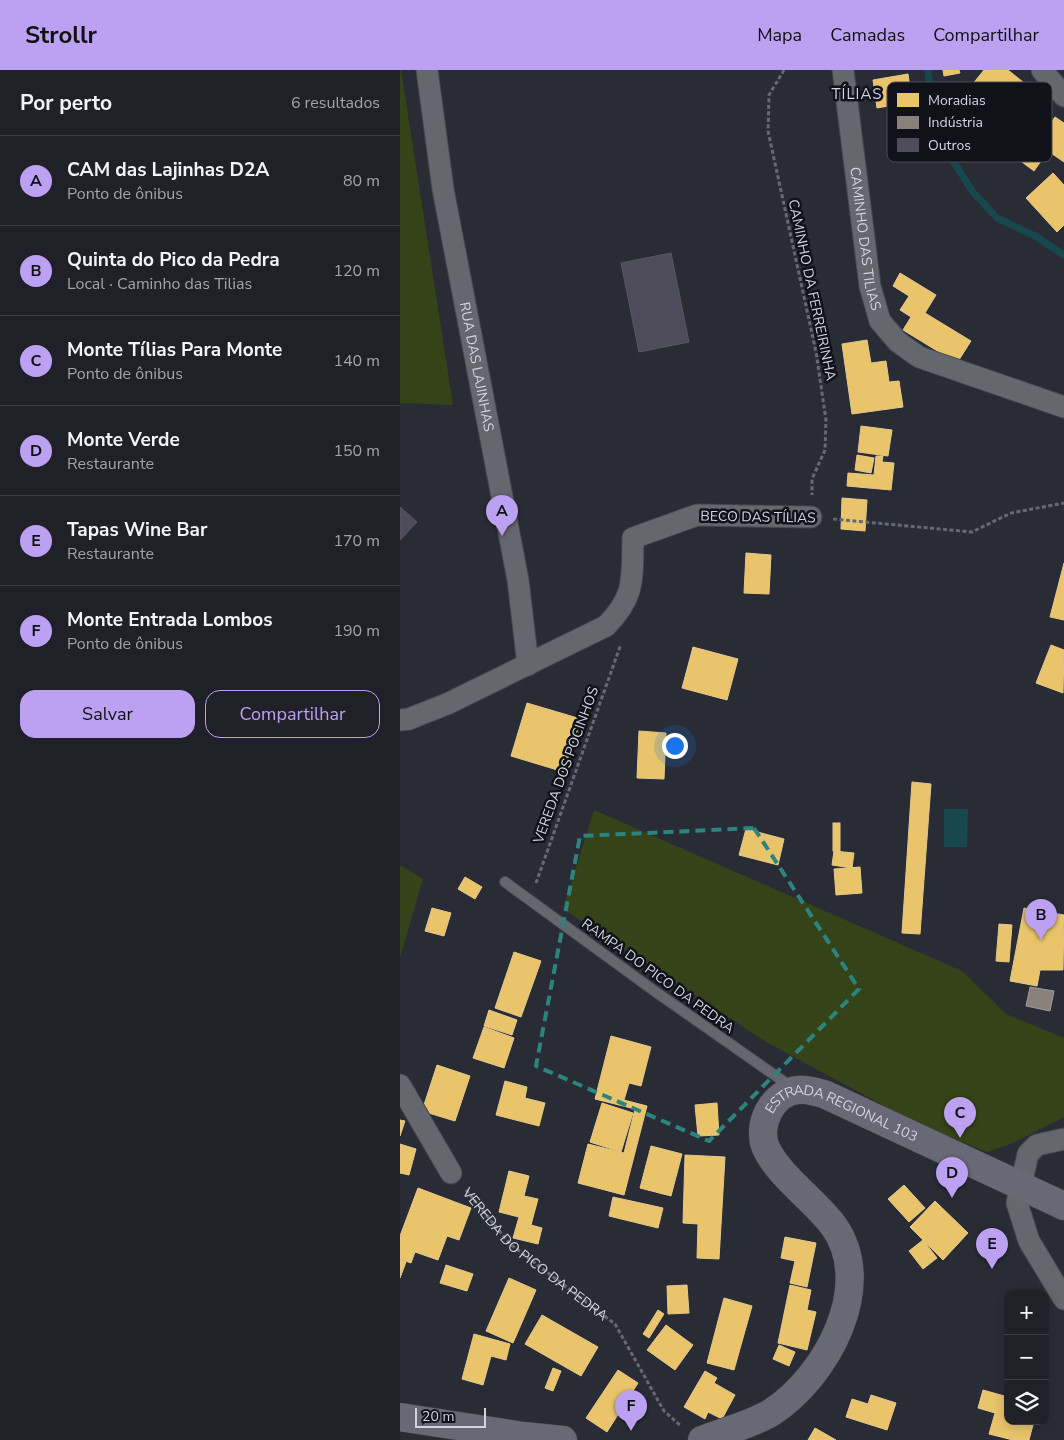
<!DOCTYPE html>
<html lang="pt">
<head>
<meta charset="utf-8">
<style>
	body { margin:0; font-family:"Nunito Sans",sans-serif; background:#282930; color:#f1f3f6 }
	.controls { position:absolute; right:15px; bottom:15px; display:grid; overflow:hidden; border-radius:10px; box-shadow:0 2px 12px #0003 }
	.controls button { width:45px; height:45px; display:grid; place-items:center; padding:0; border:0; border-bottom:1px solid #3d3e45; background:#202128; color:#f1f3f6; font:25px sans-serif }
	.scale { position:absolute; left:15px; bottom:12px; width:71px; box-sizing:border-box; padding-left:5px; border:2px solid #d1d3df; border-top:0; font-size:14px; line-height:18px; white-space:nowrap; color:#d1d3df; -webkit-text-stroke:4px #101119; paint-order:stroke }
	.you { position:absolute; left:274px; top:675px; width:18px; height:18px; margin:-12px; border:4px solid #fff; border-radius:50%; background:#1a73e8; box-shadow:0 0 0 8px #1a73e833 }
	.badge { display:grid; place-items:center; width:32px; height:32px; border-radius:50%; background:#bca0f2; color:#111; font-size:16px; font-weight:700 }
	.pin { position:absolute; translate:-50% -41px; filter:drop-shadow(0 1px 2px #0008) }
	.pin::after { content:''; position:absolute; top:26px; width:18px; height:15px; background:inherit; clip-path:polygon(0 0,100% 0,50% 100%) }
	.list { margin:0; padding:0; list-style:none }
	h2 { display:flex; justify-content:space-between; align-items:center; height:65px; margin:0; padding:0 20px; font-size:21px }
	h2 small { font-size:16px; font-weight:400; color:#a2a3a8 }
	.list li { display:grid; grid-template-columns:32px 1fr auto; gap:15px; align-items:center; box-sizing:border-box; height:90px; padding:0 20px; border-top:1px solid #3d3e45 }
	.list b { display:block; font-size:19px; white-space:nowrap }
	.list p { margin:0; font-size:16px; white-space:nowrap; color:#a2a3a8 }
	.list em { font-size:16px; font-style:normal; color:#a2a3a8 }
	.actions { display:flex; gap:10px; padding:15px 20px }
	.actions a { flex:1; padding:11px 0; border:1px solid #bca0f2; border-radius:15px; text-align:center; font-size:18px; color:#bca0f2 }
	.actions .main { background:#bca0f2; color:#111 }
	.icon { flex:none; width:28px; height:28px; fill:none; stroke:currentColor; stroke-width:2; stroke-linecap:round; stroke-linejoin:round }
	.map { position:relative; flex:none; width:664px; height:1370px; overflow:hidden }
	header { display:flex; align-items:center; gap:30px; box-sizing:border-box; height:70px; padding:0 25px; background:#bca0f2; color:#111 }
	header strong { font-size:24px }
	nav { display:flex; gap:28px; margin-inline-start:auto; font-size:18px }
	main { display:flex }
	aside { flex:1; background:#202128 }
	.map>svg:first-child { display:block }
	.green { fill:#344418 }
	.water { fill:#17484d }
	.homes { fill:#e9c46a; stroke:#e2c88d }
	.industry { fill:#8a817c; stroke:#9f9a9a }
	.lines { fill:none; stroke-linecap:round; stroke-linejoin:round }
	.stream { stroke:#17484d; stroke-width:7 }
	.building { fill:#4e4b5a; stroke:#585860 }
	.lane-casing { stroke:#45474f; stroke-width:12 }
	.street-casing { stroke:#45474f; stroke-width:23 }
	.secondary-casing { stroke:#45474f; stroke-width:29 }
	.path { stroke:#686970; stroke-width:3; stroke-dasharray:4 2.5; stroke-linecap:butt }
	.lane { stroke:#65676e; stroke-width:10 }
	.street { stroke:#65676e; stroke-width:21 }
	.secondary { stroke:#686974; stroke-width:28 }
	.marked { fill:none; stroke:#2c847f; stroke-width:4; stroke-dasharray:10 6; stroke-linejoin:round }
	.labels { text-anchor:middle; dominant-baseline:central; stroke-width:5; stroke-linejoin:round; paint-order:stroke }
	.street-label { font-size:14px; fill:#d1d3df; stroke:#101119 }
	.neighbourhood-label { font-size:15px; letter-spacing:1px; fill:#d1d3df; stroke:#101119 }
	.key { fill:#101119; stroke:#4a4b54; stroke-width:1 }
	.key-label { font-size:14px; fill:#d1d3df }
</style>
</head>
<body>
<header>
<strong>Strollr</strong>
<nav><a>Mapa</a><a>Camadas</a><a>Compartilhar</a></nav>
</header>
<main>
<aside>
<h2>Por perto<small>6 resultados</small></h2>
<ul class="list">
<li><span class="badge">A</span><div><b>CAM das Lajinhas D2A</b><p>Ponto de ônibus</p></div><em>80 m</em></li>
<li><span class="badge">B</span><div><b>Quinta do Pico da Pedra</b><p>Local · Caminho das Tilias</p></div><em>120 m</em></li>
<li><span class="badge">C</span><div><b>Monte Tílias Para Monte</b><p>Ponto de ônibus</p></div><em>140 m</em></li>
<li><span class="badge">D</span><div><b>Monte Verde</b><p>Restaurante</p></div><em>150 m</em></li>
<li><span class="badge">E</span><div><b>Tapas Wine Bar</b><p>Restaurante</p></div><em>170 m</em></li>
<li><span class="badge">F</span><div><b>Monte Entrada Lombos</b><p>Ponto de ônibus</p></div><em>190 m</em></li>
</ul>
<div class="actions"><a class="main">Salvar</a><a>Compartilhar</a></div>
</aside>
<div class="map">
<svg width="664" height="1370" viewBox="0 0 664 1370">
	<rect width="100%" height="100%" fill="#2a2c35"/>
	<g class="green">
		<path d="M0,0H1L53,335L0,333Z"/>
		<path d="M194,740L562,901L606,944L664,968V1047L613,1073L587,1082L520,1055L368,973L163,839Z"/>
		<path d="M0,795L23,809L0,887Z"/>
	</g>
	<path class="water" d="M544,739H568L567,777H544Z"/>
	<g class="homes">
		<path d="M543,0H559L560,3L544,6Z"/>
		<path d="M584,0H608L623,12L593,49L585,43L576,54L555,36Z"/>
		<path d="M508,4L512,32L477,38L473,10Z"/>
		<path d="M655,47L664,53V92L648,81L634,101L622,92Z"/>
		<path d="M653,103L664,115V155L657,162L626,128Z"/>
		<path d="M500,203L536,225L525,243L571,271L557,293L503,260L511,247L500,240L509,226L493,216Z"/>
		<path d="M467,270L471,293L486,291L489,312L499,311L503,337L452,344L442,274Z"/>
		<path d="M461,356L492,360L488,386L458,382Z"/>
		<path d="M457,385L474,388L471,403L455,400Z"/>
		<path d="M476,386H483L482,392L494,393L491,420L447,416L448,403L474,405Z"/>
		<path d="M442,428L467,430L465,461L441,459Z"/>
		<path d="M346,483L371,485L369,524L344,523Z"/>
		<path d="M664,493V550L650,547Z"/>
		<path d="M651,575L664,580L663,623L636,613Z"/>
		<path d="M293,577L338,589L327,630L282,618Z"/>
		<path d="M127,633L181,649L164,702L111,686Z"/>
		<path d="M239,661L266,663L264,709L237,708Z"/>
		<path d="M512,712L531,714L520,864L502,863Z"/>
		<rect x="433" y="753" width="7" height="28"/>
		<path d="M346,759L384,769L378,795L339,785Z"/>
		<path d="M434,781L454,783L452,798L432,795Z"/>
		<path d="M460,797L462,823L436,825L434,799Z"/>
		<path d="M65,807L82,817L75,829L58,819Z"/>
		<path d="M32,838L51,843L44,866L25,861Z"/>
		<path d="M624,838L664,845L663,900H640L637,916L610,911Z"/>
		<path d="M599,854L612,855L609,892L596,891Z"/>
		<path d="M114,882L141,891L121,947L95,938Z"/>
		<path d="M89,940L117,950L112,965L84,956Z"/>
		<path d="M84,957L114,968L104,998L73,988Z"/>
		<path d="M211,966L251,977L241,1016L229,1013L224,1030L247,1036L224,1125L178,1113L188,1074L224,1083L235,1039L195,1029Z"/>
		<path d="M37,995L70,1006L55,1051L22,1041Z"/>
		<path d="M105,1011L127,1017L125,1028L145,1033L139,1056L96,1045Z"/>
		<path d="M202,1033L233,1043L221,1082L190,1072Z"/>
		<path d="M317,1033L319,1065L298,1066L295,1035Z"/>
		<path d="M0,1050L5,1051L0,1066Z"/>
		<path d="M0,1074L16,1079L9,1105L0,1103Z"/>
		<path d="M251,1076L282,1084L271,1126L240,1118Z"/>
		<path d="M285,1085L325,1087L319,1189L297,1188L298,1154L283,1153Z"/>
		<path d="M109,1101L129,1106L124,1126L138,1129L131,1155L142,1158L138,1174L113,1168L119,1147L99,1142Z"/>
		<path d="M504,1115L525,1138L509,1152L488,1129Z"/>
		<path d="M18,1118L71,1138L59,1170L47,1166L38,1190L15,1182L11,1193L0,1189V1166Z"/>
		<path d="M213,1127L263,1138L258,1158L209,1146Z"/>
		<path d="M535,1131L568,1163L543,1190L510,1157Z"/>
		<path d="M385,1167L416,1173L407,1217L390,1213L395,1191L381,1188Z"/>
		<path d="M523,1170L537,1188L523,1199L509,1181Z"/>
		<path d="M0,1190L6,1192L0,1208Z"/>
		<path d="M46,1195L73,1204L67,1221L40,1213Z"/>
		<path d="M109,1208L136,1220L113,1273L86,1261Z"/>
		<path d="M287,1215L289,1243L268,1244L267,1216Z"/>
		<path d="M390,1215L411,1220L407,1240L416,1242L407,1280L378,1273Z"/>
		<path d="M324,1228L352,1236L334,1300L307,1293Z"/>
		<path d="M258,1240L264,1244L249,1268L243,1264Z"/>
		<path d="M142,1245L198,1277L181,1306L125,1274Z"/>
		<path d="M266,1255L293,1275L275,1300L247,1280Z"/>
		<path d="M74,1264L110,1274L106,1290L91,1286L83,1315L62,1309Z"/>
		<path d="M379,1275L395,1282L389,1296L373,1289Z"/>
		<path d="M153,1298L161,1301L153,1321L145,1318Z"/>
		<path d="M218,1300L238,1313L207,1362L186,1348Z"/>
		<path d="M305,1301L317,1308L314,1313L335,1325L322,1349L308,1342L305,1349L284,1337Z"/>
		<path d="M583,1320L608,1327V1351H634L629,1370H613L589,1364L595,1343L578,1338Z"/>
		<path d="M471,1325L496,1333L487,1360L446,1347L452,1329L468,1334Z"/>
		<path d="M415,1358L436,1370H408Z"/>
	</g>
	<path class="industry" d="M630,917L654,921L650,941L626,936Z"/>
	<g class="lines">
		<path class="stream" d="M528,0L536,64L573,122L597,148L635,166L664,185"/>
	</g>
	<g class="building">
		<path d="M271,183L289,272L239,282L221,193Z"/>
		<path d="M0,437L17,452L0,470Z"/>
	</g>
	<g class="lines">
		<defs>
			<path id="lane" d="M105,812L253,920L393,1018"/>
			<g id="street">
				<path id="s2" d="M27,0L43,119L118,510L128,595"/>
				<path id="s3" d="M443,0L470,216L480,251L498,272L519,287L664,337"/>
				<path d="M642,0L664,26"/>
				<path d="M0,650L9,649L49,633L206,556C236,526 232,508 233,468L297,445L411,447"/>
				<path d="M0,1015L51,1103"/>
				<path d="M664,1069L637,1075L628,1084L617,1133L629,1171L664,1229"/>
			</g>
			<g id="secondary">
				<path d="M0,1347L123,1366L163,1370"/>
				<path id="s4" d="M302,1370C324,1361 351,1355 372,1342C426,1307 477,1215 433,1155C415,1131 378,1105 366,1078C356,1056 372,1022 398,1020C406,1019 416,1022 424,1024L664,1136"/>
			</g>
		</defs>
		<use href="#lane" class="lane-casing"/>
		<use href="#street" class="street-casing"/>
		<use href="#secondary" class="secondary-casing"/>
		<g class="path">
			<path d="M384,0L369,25L368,61L416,282L426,350L425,380L412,409V425"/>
			<path d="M433,449L572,462L611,443L664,433"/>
			<path d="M136,813L221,574"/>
			<path id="s1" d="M66,1120L110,1174L215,1254L264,1341L281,1356"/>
		</g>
		<use href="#lane" class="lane"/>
		<use href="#street" class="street"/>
		<use href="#secondary" class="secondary"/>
	</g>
	<path class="marked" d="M354,758L459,919L309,1071L136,996L180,766Z"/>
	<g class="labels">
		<g class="street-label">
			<text stroke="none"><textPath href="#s3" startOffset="170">CAMINHO DAS TILIAS</textPath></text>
			<text transform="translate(412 220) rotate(78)">CAMINHO DA FERREIRINHA</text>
			<text stroke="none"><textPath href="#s2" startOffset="301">RUA DAS LAJINHAS</textPath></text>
			<text transform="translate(358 447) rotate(1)">BECO DAS TÍLIAS</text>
			<text transform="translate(166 695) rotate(-70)">VEREDA DOS POCINHOS</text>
			<text transform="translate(258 906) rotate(36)">RAMPA DO PICO DA PEDRA</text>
			<text stroke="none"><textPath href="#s4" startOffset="516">ESTRADA REGIONAL 103</textPath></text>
			<text stroke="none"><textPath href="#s1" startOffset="95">VEREDA DO PICO DA PEDRA</textPath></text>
		</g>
		<g class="neighbourhood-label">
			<text x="457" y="24">TÍLIAS</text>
		</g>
	</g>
	<rect x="487" y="12" width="165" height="80" rx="8" class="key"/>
	<rect x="497" y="23" width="22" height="14" fill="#e9c46a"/>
	<rect x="497" y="46" width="22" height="13" fill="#8a817c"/>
	<rect x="497" y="68" width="22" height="14" fill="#4e4b5a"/>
	<g class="key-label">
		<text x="528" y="35">Moradias</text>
		<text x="528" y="57">Indústria</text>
		<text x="528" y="80">Outros</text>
	</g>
</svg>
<div class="controls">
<button>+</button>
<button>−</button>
<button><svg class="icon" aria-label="layers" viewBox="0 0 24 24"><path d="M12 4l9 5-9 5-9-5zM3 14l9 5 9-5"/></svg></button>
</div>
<div class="scale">20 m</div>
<div class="you"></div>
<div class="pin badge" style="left:102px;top:466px">A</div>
<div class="pin badge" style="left:641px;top:870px">B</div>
<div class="pin badge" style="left:560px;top:1068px">C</div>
<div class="pin badge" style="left:552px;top:1128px">D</div>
<div class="pin badge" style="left:592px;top:1199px">E</div>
<div class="pin badge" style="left:231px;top:1361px">F</div>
</div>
</main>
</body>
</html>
